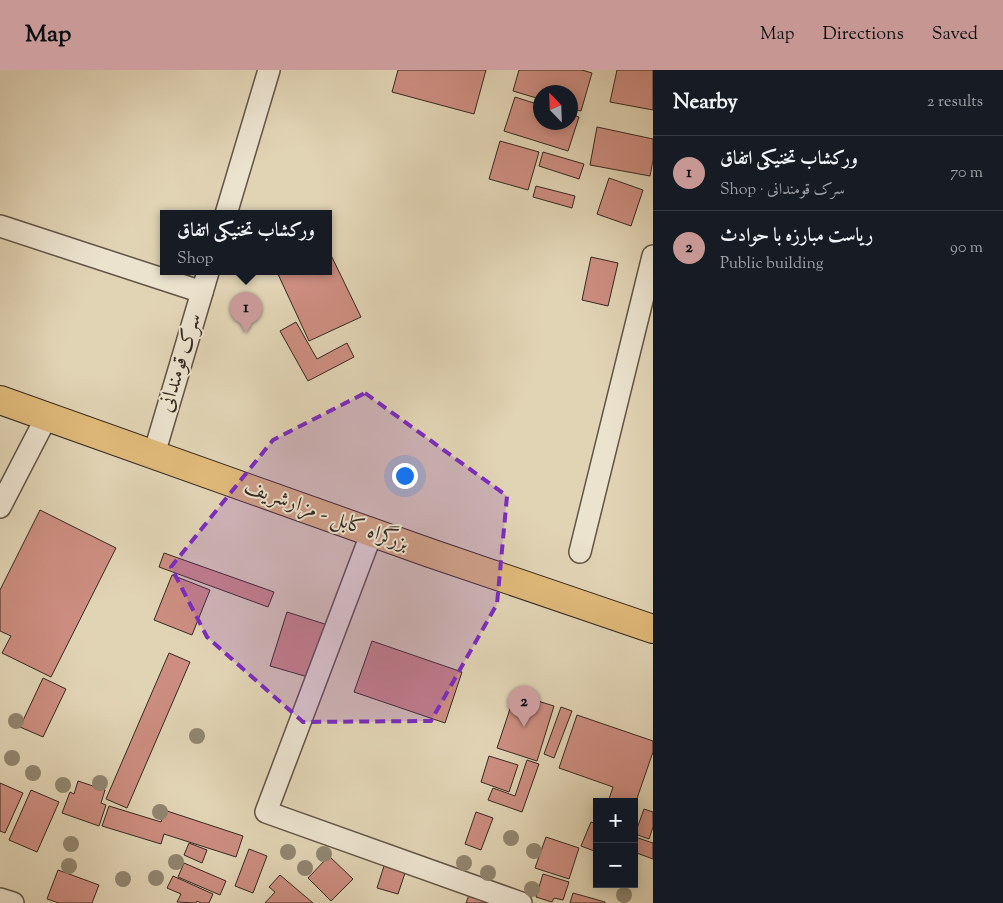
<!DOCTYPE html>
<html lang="en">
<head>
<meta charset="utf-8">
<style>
	body { margin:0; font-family:"Sorts Mill Goudy",Amiri,serif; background:#242831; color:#f1f3f6 }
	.controls { position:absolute; right:15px; bottom:15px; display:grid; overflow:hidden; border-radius:0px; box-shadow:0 2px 12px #0003 }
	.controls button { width:45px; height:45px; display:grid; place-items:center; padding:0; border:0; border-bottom:1px solid #363941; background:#171b24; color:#f1f3f6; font:25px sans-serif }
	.compass { position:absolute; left:533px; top:15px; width:45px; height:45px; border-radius:50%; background:#171b24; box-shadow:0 2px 12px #0003; rotate:337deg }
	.you { position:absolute; left:404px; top:405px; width:18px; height:18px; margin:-12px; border:4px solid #fff; border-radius:50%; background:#1a73e8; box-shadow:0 0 0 8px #1a73e833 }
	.badge { display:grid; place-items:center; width:32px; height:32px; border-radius:50%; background:#c59692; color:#111; font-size:16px; font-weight:700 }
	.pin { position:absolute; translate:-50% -41px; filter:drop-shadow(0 1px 2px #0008) }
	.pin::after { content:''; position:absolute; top:26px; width:18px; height:15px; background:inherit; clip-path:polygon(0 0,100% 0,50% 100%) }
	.popup { position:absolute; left:160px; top:140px; width:172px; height:65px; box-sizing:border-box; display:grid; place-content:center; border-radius:0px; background:#171b24; filter:drop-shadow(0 1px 4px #0005); font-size:16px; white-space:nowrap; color:#9ea1a6 }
	.popup b { font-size:19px; color:#f1f3f6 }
	.popup::after { content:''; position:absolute; left:50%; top:100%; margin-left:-10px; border:10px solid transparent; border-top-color:#171b24 }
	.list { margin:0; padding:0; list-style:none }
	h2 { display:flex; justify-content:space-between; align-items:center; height:65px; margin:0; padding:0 20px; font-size:21px }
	h2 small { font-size:16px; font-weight:400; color:#9ea1a6 }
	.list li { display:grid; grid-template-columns:32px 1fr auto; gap:15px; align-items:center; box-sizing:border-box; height:75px; padding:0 20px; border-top:1px solid #363941 }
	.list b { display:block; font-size:19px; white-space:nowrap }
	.list p { margin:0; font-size:16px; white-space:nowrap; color:#9ea1a6 }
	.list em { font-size:16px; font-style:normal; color:#9ea1a6 }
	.map { position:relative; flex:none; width:653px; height:833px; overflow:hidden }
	header { display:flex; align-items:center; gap:30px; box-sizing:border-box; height:70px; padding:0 25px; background:#c59692; color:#111 }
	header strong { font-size:24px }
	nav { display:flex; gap:28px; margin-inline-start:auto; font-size:18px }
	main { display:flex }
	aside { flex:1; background:#171b24 }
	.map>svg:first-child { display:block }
	.building { fill:#cd8e81; stroke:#362921 }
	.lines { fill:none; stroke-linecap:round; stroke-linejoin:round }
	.minor-casing { stroke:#615446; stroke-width:24 }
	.trunk-casing { stroke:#362921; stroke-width:30 }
	.minor { stroke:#ece3cf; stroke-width:21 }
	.trunk { stroke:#e0ba7a; stroke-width:28 }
	.tree { fill:#918670 }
	.marked { fill:#7b2cbf; fill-opacity:0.2; stroke:#7b2cbf; stroke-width:4; stroke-dasharray:10 6; stroke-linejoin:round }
	.labels { text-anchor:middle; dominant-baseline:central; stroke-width:4; stroke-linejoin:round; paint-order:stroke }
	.street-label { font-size:21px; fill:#362921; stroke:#ece3cf }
</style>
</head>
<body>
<header>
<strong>Map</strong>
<nav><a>Map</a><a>Directions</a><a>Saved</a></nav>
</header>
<main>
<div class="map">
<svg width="653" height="833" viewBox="0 0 653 833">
	<rect width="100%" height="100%" fill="#e1d4b5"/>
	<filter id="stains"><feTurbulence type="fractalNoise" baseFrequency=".004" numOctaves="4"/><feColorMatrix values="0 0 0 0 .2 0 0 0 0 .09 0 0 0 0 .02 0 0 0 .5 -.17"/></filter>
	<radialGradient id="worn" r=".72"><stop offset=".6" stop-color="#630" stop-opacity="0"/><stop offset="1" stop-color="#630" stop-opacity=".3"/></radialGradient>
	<g class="building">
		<path d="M398,0H486L474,44L392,22Z"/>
		<path d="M519,0H582L592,3L581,41L570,38V22H540V29L513,21Z"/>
		<path d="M617,0H653V40L610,32Z"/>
		<path d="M515,27L540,35V52H570V44L579,47L568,81L504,61Z"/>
		<path d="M597,57L653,69V90L650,106L590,95Z"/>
		<path d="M500,71L539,82L528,120L489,109Z"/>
		<path d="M543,82L584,94L579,109L539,96Z"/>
		<path d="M609,108L643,120L631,156L597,144Z"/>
		<path d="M536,116L575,126L572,138L533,127Z"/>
		<path d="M328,179L361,247L309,271L277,202H328Z"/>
		<path d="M591,187L618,193L608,236L582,230Z"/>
		<path d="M296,252L317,289L347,273L354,287L308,311L280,261Z"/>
		<path d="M40,440L116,478L51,607L2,583L11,566L0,561V520Z"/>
		<path d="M164,483L274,522L268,537L159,497Z"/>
		<path d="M172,505L210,520L192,565L154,550Z"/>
		<path d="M287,542L331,556L315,609L270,596Z"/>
		<path d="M372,571L462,602L445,653L354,622Z"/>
		<path d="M169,583L190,592L127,738L106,729Z"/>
		<path d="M43,608L66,619L43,667L20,657Z"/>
		<path d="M515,624L554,636L537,691L497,678Z"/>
		<path d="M561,637L572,641L554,688L544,684Z"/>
		<path d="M577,645L653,671V682L634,737V732H608L613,717L559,698Z"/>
		<path d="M489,686L518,695L509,722L481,712Z"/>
		<path d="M527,690L539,694L522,742L488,730L493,718L515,726Z"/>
		<path d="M78,711L105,720L101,733L106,735L99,756L62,743L70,722L74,724Z"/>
		<path d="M0,713L23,723L5,763L0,761Z"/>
		<path d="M31,720L59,732L37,782L9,770Z"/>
		<path d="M109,736L161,752L164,740L243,766L236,787L164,764L161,774L102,756Z"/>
		<path d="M644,739L653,742V757L649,769L635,764Z"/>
		<path d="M476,742L493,748L481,780L465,774Z"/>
		<path d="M591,752L597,754V782L581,776Z"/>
		<path d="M546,767L579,778L569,809L535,798Z"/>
		<path d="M635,767L653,773V789L634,782Z"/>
		<path d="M189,773L207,780L202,793L184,785Z"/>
		<path d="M249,779L267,786L253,823L235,816Z"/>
		<path d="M329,786L353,809L331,831L308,808Z"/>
		<path d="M184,793L226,811L220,825L178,807Z"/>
		<path d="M384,796L405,803L398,824L377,818Z"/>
		<path d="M58,800L99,815L92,833H59L47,829Z"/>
		<path d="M543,804L569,812L563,830L554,828L552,832L536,827Z"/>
		<path d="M280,805L313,833H265L275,822L269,817Z"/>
		<path d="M173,806L213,824L209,833H201L197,831L196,833L177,832L181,824L167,818Z"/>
		<path d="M573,823L605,832V833H570Z"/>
		<path d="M469,825L491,833H466Z"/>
	</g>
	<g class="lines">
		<defs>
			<g id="minor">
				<path d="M226,144L269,0"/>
				<path d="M0,156L202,222"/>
				<path d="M154,384L208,202"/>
				<path d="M0,437L47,346"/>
				<path d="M372,462L266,742L521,833"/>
				<path d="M580,482L653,186"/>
				<path d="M0,829L13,833"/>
			</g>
			<path id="trunk" d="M0,330L430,483L653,559"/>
		</defs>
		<use href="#minor" class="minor-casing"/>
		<use href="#trunk" class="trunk-casing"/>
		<use href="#minor" class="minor"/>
		<use href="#trunk" class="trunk"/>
	</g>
	<g class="tree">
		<circle cx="16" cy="651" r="8"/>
		<circle cx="197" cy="666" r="8"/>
		<circle cx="12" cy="688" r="8"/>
		<circle cx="33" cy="703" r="8"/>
		<circle cx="100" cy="713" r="8"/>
		<circle cx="63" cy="715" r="8"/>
		<circle cx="160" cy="742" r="8"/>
		<circle cx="511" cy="768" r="8"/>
		<circle cx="71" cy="774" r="8"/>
		<circle cx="534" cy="781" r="8"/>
		<circle cx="288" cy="782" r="8"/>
		<circle cx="324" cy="784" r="8"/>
		<circle cx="176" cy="792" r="8"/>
		<circle cx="464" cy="793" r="8"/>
		<circle cx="69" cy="796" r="8"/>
		<circle cx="305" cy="798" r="8"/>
		<circle cx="488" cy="803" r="8"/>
		<circle cx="156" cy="808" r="8"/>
		<circle cx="123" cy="809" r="8"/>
		<circle cx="532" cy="819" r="8"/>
		<circle cx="624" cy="825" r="8"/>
	</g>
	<path class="marked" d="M365,323L507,426L497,534L431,651L303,652L207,567L171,497L273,370Z"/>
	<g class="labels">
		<g class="street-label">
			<text transform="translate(181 293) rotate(-73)">سرک قومندانی</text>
			<text transform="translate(326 446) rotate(20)">بزرگراه کابل - مزارشریف</text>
		</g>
	</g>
	<rect width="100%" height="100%" filter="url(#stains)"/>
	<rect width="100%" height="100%" fill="url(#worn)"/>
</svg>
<div class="controls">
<button>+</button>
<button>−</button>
</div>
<svg class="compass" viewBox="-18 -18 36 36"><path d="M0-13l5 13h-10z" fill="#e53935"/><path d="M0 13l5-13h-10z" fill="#9ea1a6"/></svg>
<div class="you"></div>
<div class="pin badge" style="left:246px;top:263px">1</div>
<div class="popup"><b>ورکشاب تخنیکی اتفاق</b>Shop</div>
<div class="pin badge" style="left:524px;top:657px">2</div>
</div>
<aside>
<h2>Nearby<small>2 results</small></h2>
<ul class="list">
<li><span class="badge">1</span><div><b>ورکشاب تخنیکی اتفاق</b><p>Shop · سرک قومندانی</p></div><em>70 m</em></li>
<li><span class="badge">2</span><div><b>ریاست مبارزه با حوادث</b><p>Public building</p></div><em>90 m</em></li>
</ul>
</aside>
</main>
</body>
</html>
